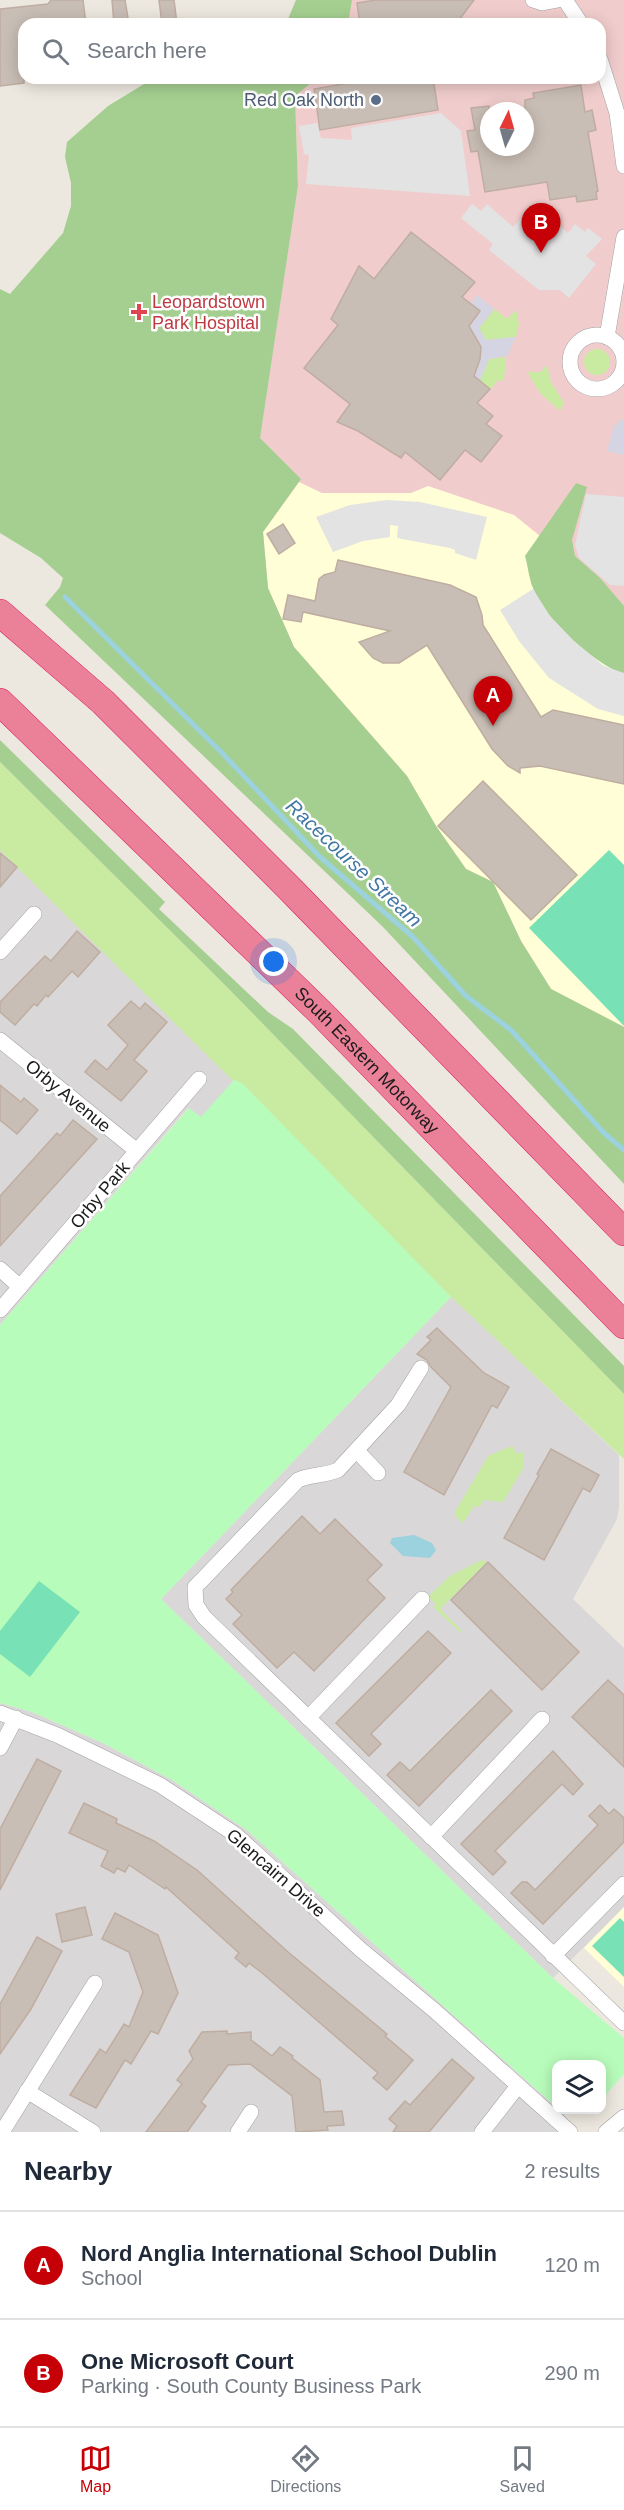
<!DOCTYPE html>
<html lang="en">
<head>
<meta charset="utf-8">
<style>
	body { margin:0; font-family:Helvetica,sans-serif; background:#f2f2f3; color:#1f2937 }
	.controls { position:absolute; right:18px; bottom:18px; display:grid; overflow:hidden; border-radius:12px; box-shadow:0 3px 15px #0003 }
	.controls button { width:54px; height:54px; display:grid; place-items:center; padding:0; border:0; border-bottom:2px solid #e0e1e3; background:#fff; color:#1f2937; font:30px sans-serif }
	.compass { position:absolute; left:480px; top:102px; width:54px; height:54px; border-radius:50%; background:#fff; box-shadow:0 3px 15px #0003; rotate:5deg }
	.you { position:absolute; left:274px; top:962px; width:21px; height:21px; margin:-15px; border:4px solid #fff; border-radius:50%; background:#1a73e8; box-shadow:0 0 0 9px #1a73e833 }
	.badge { display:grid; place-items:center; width:39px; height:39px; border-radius:50%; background:#c50007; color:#fff; font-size:20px; font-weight:700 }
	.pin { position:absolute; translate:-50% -50px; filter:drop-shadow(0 2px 3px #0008) }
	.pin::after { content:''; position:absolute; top:32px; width:21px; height:18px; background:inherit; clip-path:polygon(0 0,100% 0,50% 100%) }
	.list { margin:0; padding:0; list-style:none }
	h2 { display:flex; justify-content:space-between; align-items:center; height:78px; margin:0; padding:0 24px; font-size:26px }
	h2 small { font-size:20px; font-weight:400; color:#747a83 }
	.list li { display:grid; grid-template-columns:39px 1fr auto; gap:18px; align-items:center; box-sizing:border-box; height:108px; padding:0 24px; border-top:2px solid #e0e1e3 }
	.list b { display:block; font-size:22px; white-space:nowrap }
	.list p { margin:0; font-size:20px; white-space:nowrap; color:#747a83 }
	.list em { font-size:20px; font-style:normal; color:#747a83 }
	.icon { flex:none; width:33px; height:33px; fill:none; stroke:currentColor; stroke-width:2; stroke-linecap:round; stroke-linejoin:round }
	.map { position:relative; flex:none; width:624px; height:2132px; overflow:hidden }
	.search { position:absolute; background:#fff; box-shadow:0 3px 15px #0003; left:18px; right:18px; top:18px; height:66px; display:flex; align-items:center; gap:15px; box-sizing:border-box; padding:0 21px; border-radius:18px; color:#747a83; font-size:22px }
	.sheet { height:294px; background:#fff }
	nav { display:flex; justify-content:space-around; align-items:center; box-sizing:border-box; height:84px; border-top:2px solid #e0e1e3; background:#fff; font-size:16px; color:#747a83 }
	nav a { display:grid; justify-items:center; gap:3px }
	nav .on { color:#c50007 }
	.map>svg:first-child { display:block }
	.residential { fill:#d9d7d7 }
	.commercial { fill:#f0cdcc; fill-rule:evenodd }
	.education { fill:#fffed6 }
	.grass { fill:#c8eba1 }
	.forest { fill:#a5cf91 }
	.park { fill:#b8fcbb }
	.pitch { fill:#78e1b5 }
	.parking { fill:#e3e3e3 }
	.plaza { fill:#d4d4e3 }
	.water { fill:#9cd1de }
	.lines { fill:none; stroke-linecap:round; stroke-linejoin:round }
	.stream { stroke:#9cd1de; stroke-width:5 }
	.building { fill:#c9beb5; stroke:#bfada1; stroke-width:1.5 }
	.street-casing { stroke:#a2a2a2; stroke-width:16 }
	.highway-casing { stroke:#dc1b64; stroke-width:28 }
	.street { stroke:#fff; stroke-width:15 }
	.highway { stroke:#ea8198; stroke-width:27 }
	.service-dot { fill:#5c6f8a; stroke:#fff; stroke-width:2 }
	.health-dot { fill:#e0444e; stroke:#fff; stroke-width:2 }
	.labels { text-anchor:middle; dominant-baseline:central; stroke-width:5; stroke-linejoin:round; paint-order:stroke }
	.service-label { font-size:18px; fill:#4e5e75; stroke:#fff; text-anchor:end }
	.health-label { font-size:18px; fill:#be3a42; stroke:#fff; text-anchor:start }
	.street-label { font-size:18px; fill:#1b1b1b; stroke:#fff }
	.water-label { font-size:20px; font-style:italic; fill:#4177a5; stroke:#fff }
</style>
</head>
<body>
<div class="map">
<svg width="624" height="2132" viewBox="0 0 624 2132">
	<rect width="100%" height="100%" fill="#ede8df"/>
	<g class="residential">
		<path d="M0,847L234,1080L201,1118L188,1108L0,1325Z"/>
		<path d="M451,1297L619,1455V1508L617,1519L573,1599L624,1648V1907L553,1978L161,1599Z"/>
		<path d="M0,1703L32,1712L103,1743L172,1780L248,1831L556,2107V2110L565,2114L561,2132H0Z"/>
	</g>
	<path class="commercial" d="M296,0H624V1142L216,722L298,186L295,96L289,78H600V24H286ZM489,111H525V147H489Z"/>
	<g class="education">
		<path d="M299,482L322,493H411L428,486L514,515L540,536L525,556L624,675V1027L551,989L521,941L493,882L466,869L436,826L407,776L294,647L268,588L263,532Z"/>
		<path d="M624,1907V1987L584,1948Z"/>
	</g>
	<g class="grass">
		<path d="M495,309L507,319L516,310L519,324L516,337L486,340L479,328Z"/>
		<circle cx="597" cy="362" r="13"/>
		<path d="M506,357L504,380L497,381L491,389L480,380L489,359Z"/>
		<path d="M547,365L551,382L564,403L560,411L540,393L529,375L528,372H541Z"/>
		<path d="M0,762L224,984L624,1394V1459L451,1297L0,850Z"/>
		<path d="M512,1446L517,1454L523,1452L524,1467L503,1502L484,1500L479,1507L474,1506L463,1523L456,1517L455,1512L488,1456Z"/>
		<path d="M482,1560L487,1562L442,1607V1611L462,1631L460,1632L433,1607L436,1604L428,1597L450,1576Z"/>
	</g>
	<g class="forest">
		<path d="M296,0H352L348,24H286Z"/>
		<path d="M154,78H317L295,96L298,186L260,438L301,479L263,532L268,588L294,647L407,776L436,826L466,869L493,882L521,941L551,989L624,1027V1184L383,927L45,605L60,587L63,578L41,558L0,533V289L10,294L63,233L71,206V183L65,157L67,142L108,106Z"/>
		<path d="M576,483L587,487L572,540L575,556L600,578L624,606V675C591,660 547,623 533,588C529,579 528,566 525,556Z"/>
		<path d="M0,740L165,902L159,909L268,1012L293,1029L624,1366V1394L224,984L0,762Z"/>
	</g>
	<path class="park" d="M234,1080L242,1083L451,1297L161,1599L553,1978L624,2038V2074L602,2099V2064H556V2107L248,1831L172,1780L103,1743L32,1712L0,1703V1325L189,1108L201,1117Z"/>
	<g class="pitch">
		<path d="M609,850L624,865V1026L529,928Z"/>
		<path d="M39,1581L80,1612L30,1677L0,1654V1631Z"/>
		<path d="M620,1918L624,1922V1977L592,1946Z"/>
	</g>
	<g class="parking">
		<path d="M441,113L461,131L470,196L306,184L309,155L304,154L299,126L317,123L321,138L352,140L351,128Z"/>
		<path d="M472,204L481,211L487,204L513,227L525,214L534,221L542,212L568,233L575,224L585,232L588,228L602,239L586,256L596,264L569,298L560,290H539L489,250L493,244L461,218Z"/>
		<path d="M586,494L624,497V586L610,585L579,558L575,545Z"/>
		<path d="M387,500L420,502L487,517L476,560L455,553V550L450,548L397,538L398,526L390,525V537L363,541L333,552L316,517L350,505Z"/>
		<path d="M533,589L550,616L574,641L604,666L624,673V716L598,709L549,678L519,641L500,610Z"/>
	</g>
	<g class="plaza">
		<path d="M477,295L494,309L479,328L486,340L516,337L507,356L489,359L480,380L474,376L480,363L481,348L477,338L469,328L481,311L471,304Z"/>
		<path d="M624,418V455L607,451L614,426Z"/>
	</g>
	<path class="water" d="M414,1535L432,1543L436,1550L430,1558L403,1556L390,1543L392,1538Z"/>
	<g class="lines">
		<path class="stream" d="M65,597L222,753L320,857L413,937L466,996L511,1030L603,1132L624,1150"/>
	</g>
	<g class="building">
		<path d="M51,0H83L86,24H24V83L0,86V9L48,4Z"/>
		<path d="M112,0H125L129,24H114Z"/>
		<path d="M159,0H174L177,24H162Z"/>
		<path d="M376,0H474L456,24H360L357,3Z"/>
		<path d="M376,78H433L438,110L320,130L314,89Z"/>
		<path d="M581,85L585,112L592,110L596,130L588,132L598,191L596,192L597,199L577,202L576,196L550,200L547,182L485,192L478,151L471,152L467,131L475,130L471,108L489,106V147H525V100L534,98L533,93Z"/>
		<path d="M411,232L475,282L462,297L480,311L469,326L481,347L480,359L474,376L490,389L477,403L493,416L486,424L502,436L481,462L465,450L440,480L405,452L401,458L358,431L337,422L350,404L304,368L338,325L331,319L359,266L374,279Z"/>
		<path d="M283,524L295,543L279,554L267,534Z"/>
		<path d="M338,560L450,585L476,597L482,615L483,625L541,717L553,710L624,725V784L540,766L520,768V773L508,766L492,749L427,645L399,663H383L373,658L359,642L390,631L303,612L301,622L283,619L288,595L315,601L319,579L324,575L335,572Z"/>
		<path d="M483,781L577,875L531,920L438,826Z"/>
		<path d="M0,853L17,867L0,887Z"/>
		<path d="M77,931L100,952L78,977L72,971L48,997L46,995L37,1006L34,1004L15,1025L0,1012V1002L45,956L51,961Z"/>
		<path d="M131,1001L140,1009L145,1003L167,1022L134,1060L147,1071L121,1101L85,1072L95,1060L107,1070L128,1045L108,1025Z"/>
		<path d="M0,1085L21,1102L24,1098L38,1110L17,1134L0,1120Z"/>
		<path d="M73,1120L97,1139L0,1246V1196L57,1133L60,1136Z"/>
		<path d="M437,1328L484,1373L509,1387L497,1408L492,1405L444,1495L404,1472L451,1387L431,1367L427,1360L417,1354L431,1340L427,1337Z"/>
		<path d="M551,1449L599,1475L590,1492L583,1488L544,1560L504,1538L539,1475L537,1474Z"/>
		<path d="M302,1516L320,1534L335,1519L382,1565L367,1580L385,1598L314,1671L294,1652L277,1668L233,1624L242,1615L226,1599L233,1592L231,1590Z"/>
		<path d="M488,1562L579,1652L542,1690L451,1600Z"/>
		<path d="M428,1631L451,1653L371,1734L381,1744L369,1756L336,1723Z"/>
		<path d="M608,1680L624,1695V1767L572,1717Z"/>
		<path d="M491,1690L512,1711L419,1806L387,1775L400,1762L410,1771Z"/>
		<path d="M553,1751L583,1784L573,1795L562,1784L495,1851L506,1862L493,1875L461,1844Z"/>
		<path d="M37,1759L61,1771L0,1890V1829Z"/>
		<path d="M84,1803L117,1819L116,1823L154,1841L197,1870L288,1952L387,2034L385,2036L413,2060L387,2090L373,2078L378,2073L327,2029L261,1972L249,1963L246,1967L235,1958L239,1953L166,1887L165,1889L129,1865L125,1872L117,1868L114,1873L101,1866L108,1851L69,1833Z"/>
		<path d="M600,1805L609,1814L614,1809L624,1818V1842L543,1924L511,1893L522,1882H527L535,1890L598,1825L589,1816Z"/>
		<path d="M85,1907L92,1935L62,1942L56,1914Z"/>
		<path d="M115,1913L158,1935L178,1993L158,2034L151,2031L131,2064L125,2060L96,2108L70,2095L100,2049L106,2053L124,2024L129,2027L143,1992L129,1952L102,1939Z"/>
		<path d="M37,1937L62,1951L31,2009L0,2054V2004Z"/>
		<path d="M227,2031V2034L251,2032V2040L272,2056L280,2047L293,2056L292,2058L320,2080L324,2112L342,2111L344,2125L327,2126L328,2130L296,2132L292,2096L250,2064L228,2065L201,2102L206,2106L187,2132H146L182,2084L177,2080L193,2059L189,2051L202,2032Z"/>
		<path d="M452,2059L474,2078L429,2132H393L397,2126L389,2119L405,2101L410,2105Z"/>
	</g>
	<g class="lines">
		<defs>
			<g id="street">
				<path d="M533,0L542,3L558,0"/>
				<path d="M565,0L581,24"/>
				<path d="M600,59L617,113L624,166"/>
				<circle cx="597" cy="362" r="27"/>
				<path d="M607,337L624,237"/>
				<path d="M0,952L34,914"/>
				<path d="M0,1040L137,1151"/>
				<path d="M0,1269L20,1287"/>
				<path d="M0,1310L199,1079"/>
				<path d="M421,1368L398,1405L338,1470C324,1476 311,1474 298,1480L202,1580L195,1587L196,1605L204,1617L624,2023"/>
				<path d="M357,1451L378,1473"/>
				<path d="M0,1713L57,1735L160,1785L236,1835L360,1949L435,2011L570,2132"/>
				<path d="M308,1718L422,1599"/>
				<path d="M0,1748L16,1718"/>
				<path d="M431,1837L542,1719"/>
				<path d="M553,1956L624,1884"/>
				<path d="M27,2091L93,2132"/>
				<path d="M2,2132L95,1983"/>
				<path d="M238,2132L251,2112"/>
				<path d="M482,2132L518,2086"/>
				<path d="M606,2132L624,2117"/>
			</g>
			<g id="highway">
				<path d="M0,613L103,702L290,889L624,1232"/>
				<path id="s1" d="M0,702L320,1012L624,1325"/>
			</g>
		</defs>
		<use href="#street" class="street-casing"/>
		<use href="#highway" class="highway-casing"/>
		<use href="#street" class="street"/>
		<use href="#highway" class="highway"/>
	</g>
	<circle class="service-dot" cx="376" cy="100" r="6"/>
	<path class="health-dot" d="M136 303h6v6h6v6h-6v6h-6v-6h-6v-6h6z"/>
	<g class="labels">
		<g class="service-label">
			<text x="364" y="100">Red Oak North</text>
		</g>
		<g class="health-label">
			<text x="152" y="302">Leopardstown<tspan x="152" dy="21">Park Hospital</tspan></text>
		</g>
		<g class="street-label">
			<text stroke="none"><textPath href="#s1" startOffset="513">South Eastern Motorway</textPath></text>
			<text transform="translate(68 1096) rotate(39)">Orby Avenue</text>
			<text transform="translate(100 1195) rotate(-50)">Orby Park</text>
			<text transform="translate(276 1873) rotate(41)">Glencairn Drive</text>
		</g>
		<g class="water-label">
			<text transform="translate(354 863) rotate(43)">Racecourse Stream</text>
		</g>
	</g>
</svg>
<div class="controls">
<button><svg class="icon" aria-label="layers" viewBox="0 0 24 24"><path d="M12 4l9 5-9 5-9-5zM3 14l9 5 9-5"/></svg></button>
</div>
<svg class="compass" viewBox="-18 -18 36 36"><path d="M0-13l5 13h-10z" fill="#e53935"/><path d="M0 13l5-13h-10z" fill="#747a83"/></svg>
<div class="you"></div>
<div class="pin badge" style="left:493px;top:726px">A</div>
<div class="pin badge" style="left:541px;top:253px">B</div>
<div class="search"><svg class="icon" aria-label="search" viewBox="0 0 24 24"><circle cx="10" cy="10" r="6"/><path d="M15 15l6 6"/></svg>Search here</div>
</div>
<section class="sheet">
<h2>Nearby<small>2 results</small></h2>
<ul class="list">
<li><span class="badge">A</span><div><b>Nord Anglia International School Dublin</b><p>School</p></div><em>120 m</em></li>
<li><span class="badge">B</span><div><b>One Microsoft Court</b><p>Parking · South County Business Park</p></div><em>290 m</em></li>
</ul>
</section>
<nav>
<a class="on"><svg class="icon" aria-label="map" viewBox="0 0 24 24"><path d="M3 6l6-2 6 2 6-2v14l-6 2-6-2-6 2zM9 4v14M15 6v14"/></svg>Map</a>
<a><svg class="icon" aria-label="directions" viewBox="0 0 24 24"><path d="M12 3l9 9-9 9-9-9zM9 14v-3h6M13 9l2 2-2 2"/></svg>Directions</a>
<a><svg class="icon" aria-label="saved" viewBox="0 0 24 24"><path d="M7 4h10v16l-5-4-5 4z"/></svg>Saved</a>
</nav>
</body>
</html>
